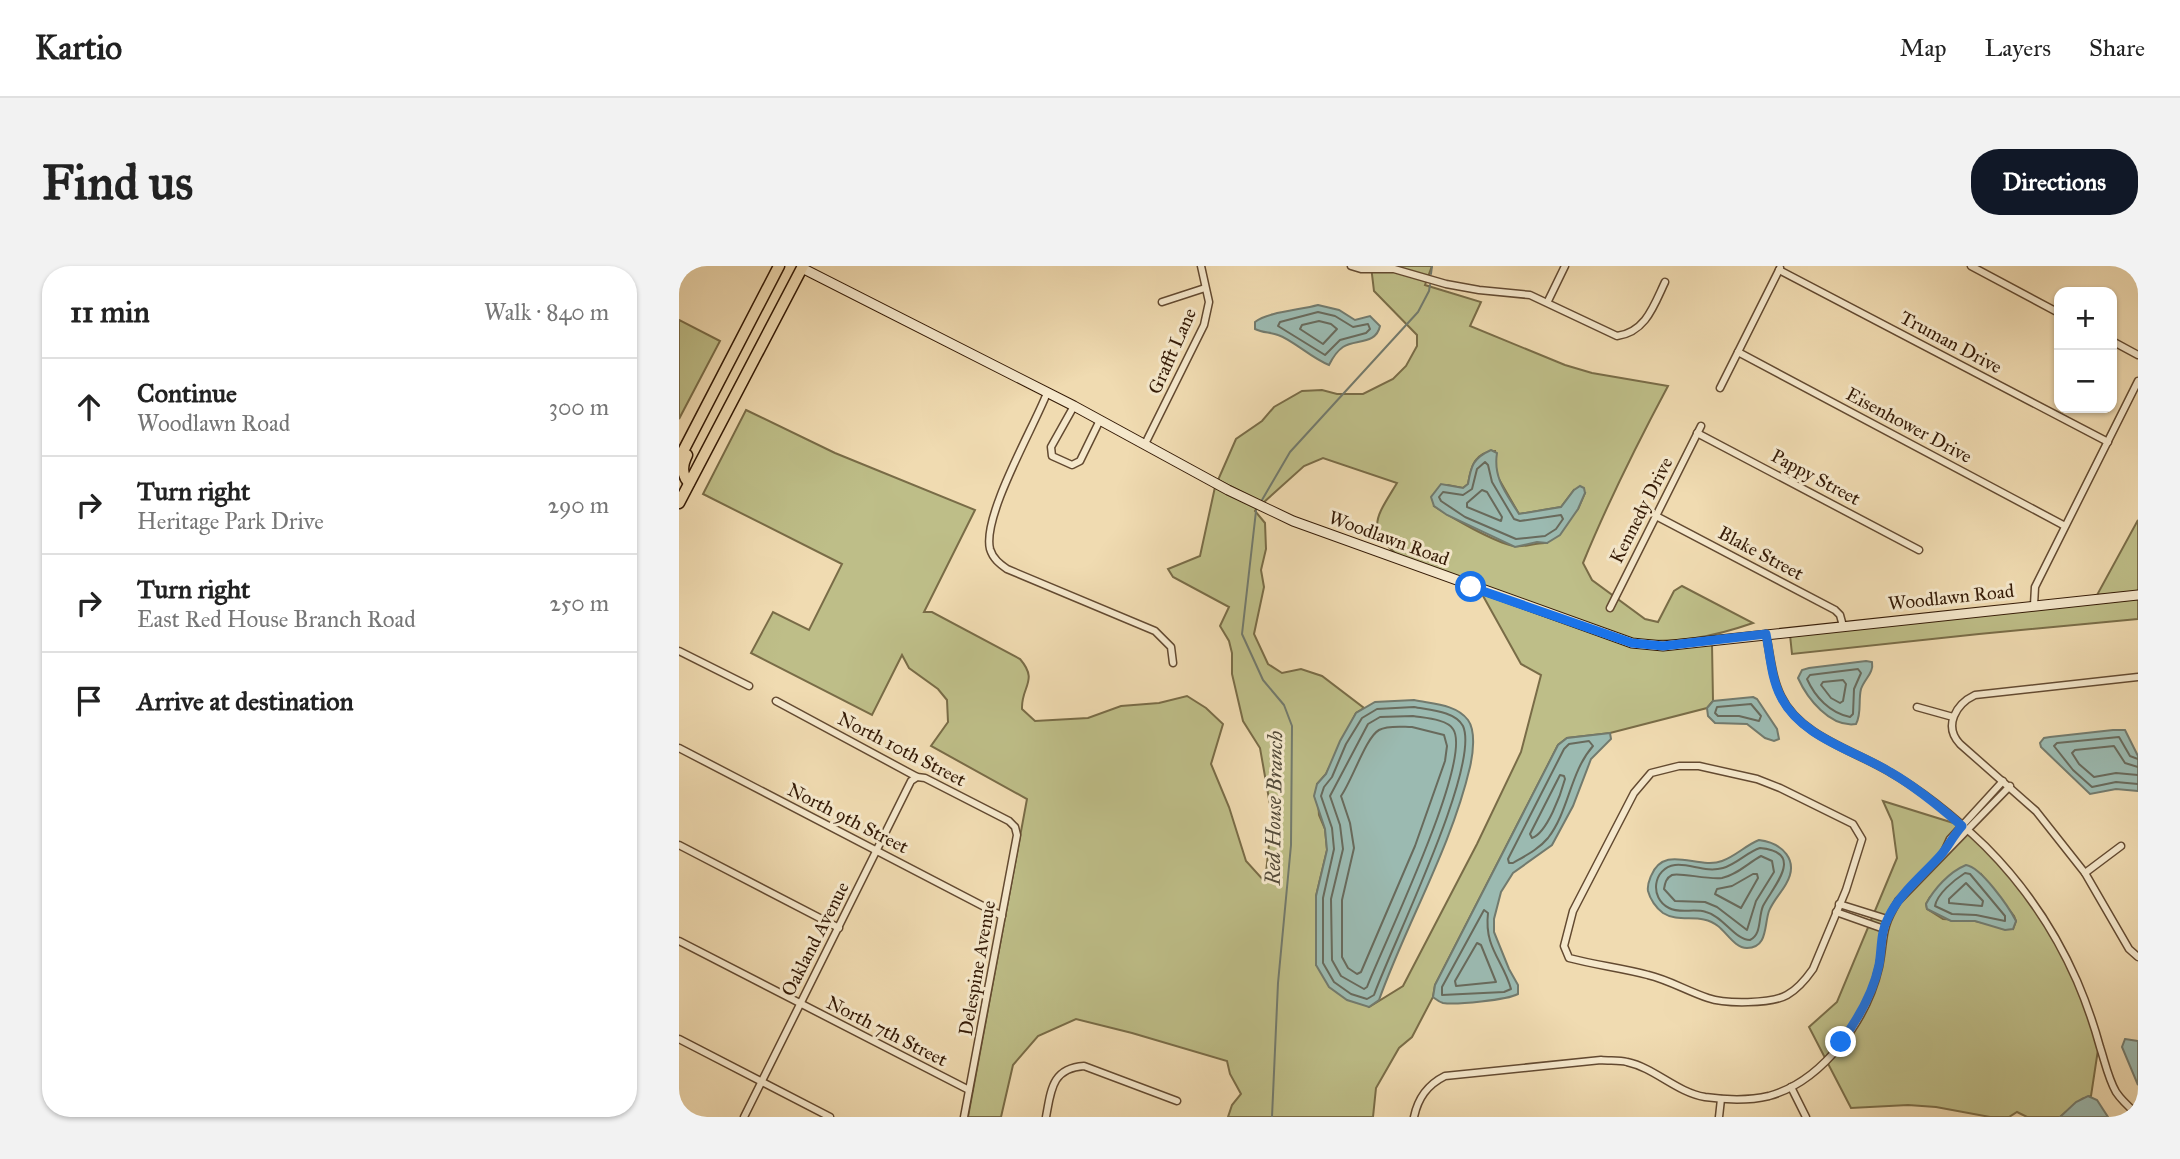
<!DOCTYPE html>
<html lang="en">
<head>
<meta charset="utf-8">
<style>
	body { margin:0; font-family:"IM FELL Great Primer",serif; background:#f2f2f2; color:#222 }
	.controls { position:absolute; right:21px; top:21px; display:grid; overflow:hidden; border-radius:14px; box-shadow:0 2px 5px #0004 }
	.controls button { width:63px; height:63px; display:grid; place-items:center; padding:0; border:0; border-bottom:2px solid #e0e0e0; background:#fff; color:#222; font:35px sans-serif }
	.stop { position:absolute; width:21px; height:21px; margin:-16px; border:5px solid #1a73e8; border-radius:50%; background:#fff }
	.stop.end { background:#1a73e8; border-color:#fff; box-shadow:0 2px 7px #0008 }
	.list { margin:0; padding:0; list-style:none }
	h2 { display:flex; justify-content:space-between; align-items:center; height:91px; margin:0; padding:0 28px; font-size:30px }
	h2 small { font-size:23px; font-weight:400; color:#767676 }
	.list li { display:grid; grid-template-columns:46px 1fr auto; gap:21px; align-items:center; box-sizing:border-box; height:98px; padding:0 28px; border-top:2px solid #e0e0e0 }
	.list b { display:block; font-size:26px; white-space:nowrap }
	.list p { margin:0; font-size:23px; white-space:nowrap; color:#767676 }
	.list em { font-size:23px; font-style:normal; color:#767676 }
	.icon { flex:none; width:38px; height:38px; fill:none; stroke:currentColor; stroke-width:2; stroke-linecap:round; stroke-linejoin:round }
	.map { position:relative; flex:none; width:1459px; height:851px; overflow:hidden; border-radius:28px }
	header { display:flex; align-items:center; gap:42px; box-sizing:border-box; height:98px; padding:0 35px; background:#fff; border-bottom:2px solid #e0e0e0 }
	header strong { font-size:33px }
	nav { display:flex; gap:38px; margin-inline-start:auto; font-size:24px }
	.intro { display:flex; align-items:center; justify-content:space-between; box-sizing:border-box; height:168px; padding:0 42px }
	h1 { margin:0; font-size:49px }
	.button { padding:18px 32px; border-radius:28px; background:#111827; color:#fff; font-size:24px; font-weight:700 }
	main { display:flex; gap:42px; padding:0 42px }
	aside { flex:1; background:#fff; border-radius:28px; box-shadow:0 2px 5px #0004 }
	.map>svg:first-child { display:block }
	.green { fill:#bebe88; stroke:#796c47; stroke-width:2; fill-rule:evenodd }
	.water { fill:#9bbab1; stroke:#727a6d; stroke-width:2 }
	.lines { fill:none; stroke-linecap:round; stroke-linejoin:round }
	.shore { stroke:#686a5c; stroke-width:2 }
	.stream { stroke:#727a6d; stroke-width:2 }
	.street-casing { stroke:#634a31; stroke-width:9 }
	.secondary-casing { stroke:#341a06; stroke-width:11 }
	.highway-casing { stroke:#341a06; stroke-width:13 }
	.street { stroke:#f5e8cc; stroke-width:6 }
	.secondary { stroke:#f5e8cc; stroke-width:9 }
	.highway { stroke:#f0dbb1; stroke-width:10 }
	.route { stroke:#1a73e8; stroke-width:9 }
	.labels { text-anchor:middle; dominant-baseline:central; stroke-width:6; stroke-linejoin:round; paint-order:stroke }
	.street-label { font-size:19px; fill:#341a06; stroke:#f5e8cc }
	.water-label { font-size:21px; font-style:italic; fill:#534a39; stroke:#f5e8cc }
</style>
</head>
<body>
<header>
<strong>Kartio</strong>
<nav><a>Map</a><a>Layers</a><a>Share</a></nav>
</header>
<div class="intro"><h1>Find us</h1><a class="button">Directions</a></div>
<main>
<aside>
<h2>11 min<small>Walk · 840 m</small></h2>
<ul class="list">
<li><svg class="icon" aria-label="ahead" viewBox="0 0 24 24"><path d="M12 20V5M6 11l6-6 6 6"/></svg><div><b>Continue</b><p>Woodlawn Road</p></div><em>300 m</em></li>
<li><svg class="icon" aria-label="right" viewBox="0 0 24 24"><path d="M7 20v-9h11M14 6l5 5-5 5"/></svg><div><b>Turn right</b><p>Heritage Park Drive</p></div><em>290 m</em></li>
<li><svg class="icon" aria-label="right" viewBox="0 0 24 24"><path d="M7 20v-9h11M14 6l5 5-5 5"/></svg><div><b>Turn right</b><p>East Red House Branch Road</p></div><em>250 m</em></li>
<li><svg class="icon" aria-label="arrive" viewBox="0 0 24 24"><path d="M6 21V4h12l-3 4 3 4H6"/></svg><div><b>Arrive at destination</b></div></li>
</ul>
</aside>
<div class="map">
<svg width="1459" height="851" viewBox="0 0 1459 851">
	<rect width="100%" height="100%" fill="#f0dbb1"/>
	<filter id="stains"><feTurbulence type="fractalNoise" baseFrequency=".00286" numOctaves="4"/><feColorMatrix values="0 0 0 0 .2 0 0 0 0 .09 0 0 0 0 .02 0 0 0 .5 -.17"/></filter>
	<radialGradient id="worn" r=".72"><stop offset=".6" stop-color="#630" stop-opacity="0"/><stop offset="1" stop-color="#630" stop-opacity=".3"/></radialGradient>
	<g class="green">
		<path d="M692,0H753L746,19L802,36L791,60L886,99L913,107L989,120C958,178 929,236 904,297L913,314L966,353L979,356L995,325L1003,320L1074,357C1031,372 999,377 954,374L722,292C685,263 697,252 718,217L644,192L625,200L584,237L539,214L557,173L583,155L595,141L623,125L643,124L658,128H684L714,113L727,100L738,80V69L695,25ZM816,185L817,208L840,248L882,241L895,224L906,227L899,243L868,277C857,276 845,282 835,280C815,276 773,252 755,240L769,219L784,222L789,218C792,200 796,186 816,185Z"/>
		<path d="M0,54L41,75L0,153Z"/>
		<path d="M67,144L156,187L296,244L245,346H253L341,393C360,415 342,420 343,443L356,455L409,452L442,440L480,437L508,430L527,442L544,458L532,498L550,541L567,595L586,616L593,550L581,482L564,455L553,408V387L550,375L541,360L550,341L494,311L489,303L521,290L536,221L578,242L576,245L586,257L587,283L582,304L585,321L575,368L589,398L603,407L622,403L643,410L685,442L677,447L647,508L638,518L640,549L646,563L648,584L637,630V699L690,741L724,720L798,578L842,486L862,409L842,398L803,328L953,381L985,383L1033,378L1034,435L1028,442L931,467L888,472L879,479L756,719L754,731L733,771L720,782L697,822L694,851H549L553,839L562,828L551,808L548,795L453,767L397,753L359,770L334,799L322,851H289L348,533L252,480L269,456L268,434L259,423L230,402L223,389L193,449L72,387L94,346L130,364L163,298L24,228Z"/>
		<path d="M1459,254V326L1418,329Z"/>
		<path d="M1459,333V353L1300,368L1113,388L1111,369Z"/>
		<path d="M1204,535L1284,560L1343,622L1391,700L1420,777L1412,830L1403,833L1381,851H1348L1338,846L1330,851H1311L1257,841L1229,839L1172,842L1130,761L1158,736L1218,592L1213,555ZM1302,608L1335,650L1337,655L1334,663L1296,655L1264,653L1248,643L1247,638L1251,631Z"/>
	</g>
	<g class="water">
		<path d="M639,39L660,44L676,54L691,50L701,60C697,79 676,73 664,81C658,85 653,93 650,99C632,92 614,74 599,69C591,66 584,67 576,63V56C588,46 621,44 639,39Z"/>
		<path d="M812,184L818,187C814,212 827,227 840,248L882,241L895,224L901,220L905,222L906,227L899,243L881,269L868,277L858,276L836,281L768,249L755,240L752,231L762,218L784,222L789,218C792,200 794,192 812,184Z"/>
		<path d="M1187,395L1193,396C1195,407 1186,412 1182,423C1179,435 1183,447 1177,458C1151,462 1128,432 1119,412L1123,404L1130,402Z"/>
		<path d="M1074,431L1078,433L1098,463L1100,473L1095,475L1086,472L1068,458L1036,457L1029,450L1028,442L1034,435Z"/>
		<path d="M735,434C753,438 777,438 789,454C797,465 794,488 791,501C772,582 728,656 700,734L690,741L668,734L650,721L637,699V630L648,584L646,563L635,530L638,518L647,508L661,475L677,447L696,436Z"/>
		<path d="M1434,464H1446L1459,490V525L1437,523L1411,528L1362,481L1361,477L1365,472L1371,471Z"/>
		<path d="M931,467L932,473L912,493L894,540L873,579L834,607L822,626L815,653V666L830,703L839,719V728C828,734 777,739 764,737C760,736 758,734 754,731L756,719L879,479L888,472Z"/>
		<path d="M1080,574C1103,577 1121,594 1107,618C1102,627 1094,635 1090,645C1085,659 1089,682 1068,682C1056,682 1048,667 1039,660C1022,646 1001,658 984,647C977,642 971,633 969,625C968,619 970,615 972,610C985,577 1019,604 1043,595C1057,590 1067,579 1080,574Z"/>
		<path d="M1287,599C1302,601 1330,641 1337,655L1334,663L1326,664L1296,655H1272L1248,643L1247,638C1255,623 1270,606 1287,599Z"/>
		<path d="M1446,773L1459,775V819L1443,781Z"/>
		<path d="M1409,830L1418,834L1429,851H1381L1397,836Z"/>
	</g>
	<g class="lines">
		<g class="shore">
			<path d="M639,46L656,50L674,61L689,58L691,63L687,67L661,74L646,89L599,60L601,56Z"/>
			<path d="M640,55L652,58L658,63L644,78L621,63L623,59Z"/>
			<path d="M806,196L809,199L813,216L835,253L841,255L882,249L884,253L877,263L866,270L837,273L786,251L762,235L760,231L764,226L784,229L793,223L798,203Z"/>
			<path d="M803,224L808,226L823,251L822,255L788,241V237Z"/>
			<path d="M1179,403L1182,407L1175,423L1174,448L1171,451C1151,447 1136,431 1128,413L1131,409Z"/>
			<path d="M1164,414L1167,418L1164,435L1161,437L1152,432L1142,419L1144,416Z"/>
			<path d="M1072,438L1082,450L1080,455L1060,450H1039L1036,447L1038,441Z"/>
			<path d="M735,441C750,444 776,445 784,460C802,500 712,681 695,729L688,733L672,728L655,716L644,697V632L655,583L653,562L642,530L645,521L653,511L667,478L683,452L698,443Z"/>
			<path d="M734,450C745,452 768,453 774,463C795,493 703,681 688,721L685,723L662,710L653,694L652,633L664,583L661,559L651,530L689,458L701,451Z"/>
			<path d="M733,461L765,469L768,480L766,495L736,580L682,706L678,708L669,702L663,691V634L675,582L671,557L662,530C673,515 687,471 700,464C709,459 723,461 733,461Z"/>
			<path d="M910,475L914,480C891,506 890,545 869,572C860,583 846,590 834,597H830L829,593L885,483L890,478Z"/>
			<path d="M1459,493L1451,490L1440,471L1378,477L1375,480L1394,504L1413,521L1437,516L1459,518"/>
			<path d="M1459,501L1446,497L1435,480L1396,484L1393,487L1400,498L1415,511L1437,507L1459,509"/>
			<path d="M881,509L885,510L886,513C882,528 868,567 853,572L851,568Z"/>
			<path d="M1081,582C1128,586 1093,622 1084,640C1079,652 1083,668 1071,674C1056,674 1044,650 1027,646C1015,642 1001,648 990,642C970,632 974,602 996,599C1011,597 1026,607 1044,602C1058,598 1068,586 1081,582Z"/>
			<path d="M1082,590L1093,595L1095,606L1077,635L1068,664L1038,641L1026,636L996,635L985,623C986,617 987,612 993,609C1000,606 1029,614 1043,612C1058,609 1069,597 1082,590Z"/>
			<path d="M1286,607L1291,608L1326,650V655L1297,649L1273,648L1256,640C1258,628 1275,614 1286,607Z"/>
			<path d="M1074,608H1078L1079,612L1062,642L1036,628L1038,623L1053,620Z"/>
			<path d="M1287,617L1304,635L1303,640L1270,637V633Z"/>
			<path d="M805,644L809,647C805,682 824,694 832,723L825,726L763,729V721Z"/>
			<path d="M798,677L802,679L817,716L777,720L776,715Z"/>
		</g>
		<g class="stream">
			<path d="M752,8L753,0"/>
			<path d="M583,234L611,186L739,46L750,25L751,19"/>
			<path d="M577,245L563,368L584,414L605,439L613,460L612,579L599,717L593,851"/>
		</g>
		<defs>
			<g id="street">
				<path d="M672,0L682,3H715L767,18L800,24L851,29L938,70C967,66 975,39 986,16"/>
				<path d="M1292,0L1380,47"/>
				<path d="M1100,4L1429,176"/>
				<path d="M869,35L886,0"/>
				<path d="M483,36L526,22"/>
				<path d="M1433,75L1459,89"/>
				<path d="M1059,86L1386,260"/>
				<path d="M1041,122L1101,2"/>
				<path d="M368,127C355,161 303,250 311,283C314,293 321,298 328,303L476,365L492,381L494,397"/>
				<path d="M395,140L372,181L373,190L393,199L401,195L421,154"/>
				<path d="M1018,167L1240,284"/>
				<path d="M466,178L525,59L530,36L522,0"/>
				<path d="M977,250L1156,344L1161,349L1164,360"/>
				<path d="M1355,339L1356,321L1459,115"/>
				<path d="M931,342L1022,160"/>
				<path d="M1087,368C1091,388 1093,412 1102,430C1121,470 1174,484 1209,505C1244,525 1277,552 1306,580C1345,619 1376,665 1398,715C1407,736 1415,759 1421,781C1426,796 1429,812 1437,826C1443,835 1451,842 1459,849"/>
				<path d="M0,385L70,420"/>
				<path d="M1459,411L1296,429C1277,438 1264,460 1281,478L1357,545L1406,607L1450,683L1459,691"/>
				<path d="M97,435L238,511L246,512L330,555L336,561L338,569L285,851"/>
				<path d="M1238,441L1274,451"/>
				<path d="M0,482L323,650"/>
				<path d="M1000,500H1020L1078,513L1101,522L1174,558L1183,573L1167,624L1134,703C1127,713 1119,723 1108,729C1092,738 1046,738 1029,732C1008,725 990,714 969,709C943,702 916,699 890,692L885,680L894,645L955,527L972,507Z"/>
				<path d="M0,579L160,662"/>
				<path d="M1265,586L1271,573L1324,515"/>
				<path d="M1406,607L1442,580"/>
				<path d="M1160,638L1208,653"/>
				<path d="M1157,646L1205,663"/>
				<path d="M0,675L290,824"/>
				<path d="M0,773L151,851"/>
				<path d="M1112,821L1127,851"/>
				<path d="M65,851L232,515L238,511"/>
				<path d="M367,851C372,824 373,802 405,800L498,835"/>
				<path d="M735,851C739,832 748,819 766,810L922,794C930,795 940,794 948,796C976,802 997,826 1026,831C1047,834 1069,835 1090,830C1144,815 1188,754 1200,701C1206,671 1201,664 1219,635L1331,520"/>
				<path d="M1040,851L1042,833"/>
			</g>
			<path id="secondary" d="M123,2L395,140L549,224L614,255L953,377L984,380L1459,329"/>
			<g id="highway">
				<path d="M8,189C3,199 2,208 10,217"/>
				<path d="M0,193L100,0"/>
				<path d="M0,237L124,0"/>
			</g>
		</defs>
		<use href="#street" class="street-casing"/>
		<use href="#secondary" class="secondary-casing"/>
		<use href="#highway" class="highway-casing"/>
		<use href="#street" class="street"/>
		<use href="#secondary" class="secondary"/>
		<use href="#highway" class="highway"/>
	</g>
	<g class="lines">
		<path class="route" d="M792,321L953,377L984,380L1087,368C1091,388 1092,412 1102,431C1122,471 1175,484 1211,506C1237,521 1260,540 1283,560C1274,570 1269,581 1261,590C1243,610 1220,628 1209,652C1201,667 1203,683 1200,699C1194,728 1179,753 1162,776"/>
	</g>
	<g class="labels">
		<g class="street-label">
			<text transform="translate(1272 76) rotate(28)">Truman Drive</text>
			<text transform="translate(493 85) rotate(-66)">Grafft Lane</text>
			<text transform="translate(1230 159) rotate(28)">Eisenhower Drive</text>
			<text transform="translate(1137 211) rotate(28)">Pappy Street</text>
			<text transform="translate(962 244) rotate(-63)">Kennedy Drive</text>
			<text transform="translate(710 272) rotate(20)">Woodlawn Road</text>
			<text transform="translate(1082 287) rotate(28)">Blake Street</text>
			<text transform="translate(1272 331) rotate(-6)">Woodlawn Road</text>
			<text transform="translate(223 483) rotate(27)">North 10th Street</text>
			<text transform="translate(169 552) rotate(27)">North 9th Street</text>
			<text transform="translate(136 673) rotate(-63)">Oakland Avenue</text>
			<text transform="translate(298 702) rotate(-80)">Delespine Avenue</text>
			<text transform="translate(208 765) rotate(27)">North 7th Street</text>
		</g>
		<g class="water-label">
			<text transform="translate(595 542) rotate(-89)">Red House Branch</text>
		</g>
	</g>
	<rect width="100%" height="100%" filter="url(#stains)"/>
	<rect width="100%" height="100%" fill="url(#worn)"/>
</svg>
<div class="controls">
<button>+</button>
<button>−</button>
</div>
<div class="stop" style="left:792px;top:321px"></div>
<div class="stop end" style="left:1162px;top:776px"></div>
</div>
</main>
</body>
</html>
